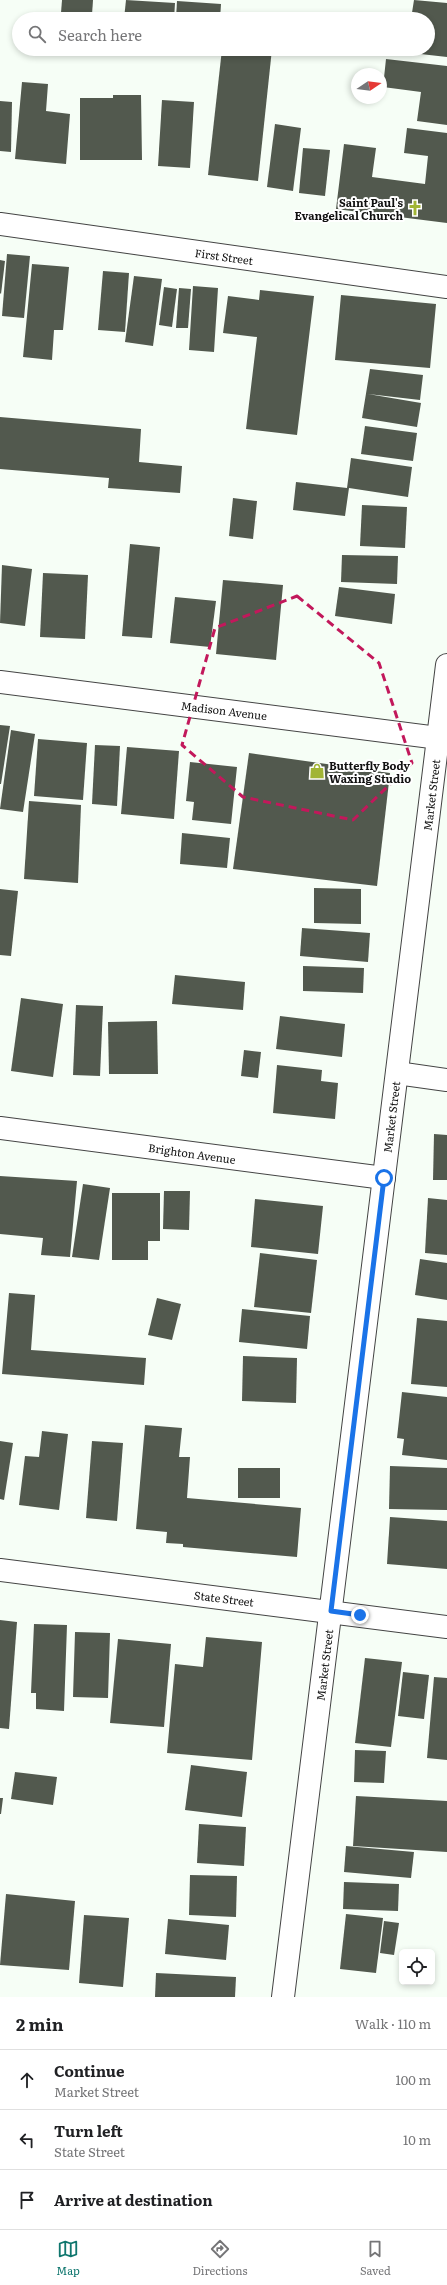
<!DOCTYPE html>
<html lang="en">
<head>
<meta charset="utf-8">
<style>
	body { margin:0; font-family:Literata,serif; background:#f2f2f2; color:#202124 }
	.controls { position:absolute; right:12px; bottom:12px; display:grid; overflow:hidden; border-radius:6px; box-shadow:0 2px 6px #0003 }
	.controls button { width:36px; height:36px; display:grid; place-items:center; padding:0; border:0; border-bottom:1px solid #e0e0e0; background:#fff; color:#202124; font:20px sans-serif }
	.compass { position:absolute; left:351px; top:68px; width:36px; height:36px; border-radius:50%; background:#fff; box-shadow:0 2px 6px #0003; rotate:77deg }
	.stop { position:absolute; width:12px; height:12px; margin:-9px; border:3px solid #1a73e8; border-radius:50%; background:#fff }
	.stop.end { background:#1a73e8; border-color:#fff; box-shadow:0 1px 4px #0008 }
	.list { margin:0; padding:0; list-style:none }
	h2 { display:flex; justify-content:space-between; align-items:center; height:52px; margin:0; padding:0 16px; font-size:17px }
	h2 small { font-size:13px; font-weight:400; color:#757577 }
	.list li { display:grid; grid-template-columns:26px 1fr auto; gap:12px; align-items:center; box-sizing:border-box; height:60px; padding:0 16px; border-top:1px solid #e0e0e0 }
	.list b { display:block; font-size:15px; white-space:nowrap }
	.list p { margin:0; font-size:13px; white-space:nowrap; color:#757577 }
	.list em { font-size:13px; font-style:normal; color:#757577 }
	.icon { flex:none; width:22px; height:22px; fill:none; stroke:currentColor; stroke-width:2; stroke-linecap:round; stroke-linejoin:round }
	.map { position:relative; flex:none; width:447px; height:1997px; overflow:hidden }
	.search { position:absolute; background:#fff; box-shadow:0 2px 6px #0003; left:12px; right:12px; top:12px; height:44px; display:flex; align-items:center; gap:10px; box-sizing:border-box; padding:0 14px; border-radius:22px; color:#757577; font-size:15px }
	.sheet { height:232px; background:#fff }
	nav { display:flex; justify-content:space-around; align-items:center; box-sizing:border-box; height:56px; border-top:1px solid #e0e0e0; background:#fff; font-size:11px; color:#757577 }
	nav a { display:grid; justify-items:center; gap:2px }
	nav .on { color:#0f766e }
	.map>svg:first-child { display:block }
	.building { fill:#52594e }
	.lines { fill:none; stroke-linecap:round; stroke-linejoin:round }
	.minor-casing { stroke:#444; stroke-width:24 }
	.minor { stroke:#fff; stroke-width:22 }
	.route { stroke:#1a73e8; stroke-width:5 }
	.marked { fill:none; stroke:#c2185b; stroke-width:3; stroke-dasharray:8 5; stroke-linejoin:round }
	.labels { text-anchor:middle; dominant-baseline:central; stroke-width:4; stroke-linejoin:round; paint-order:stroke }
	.poi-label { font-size:11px; font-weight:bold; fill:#111; stroke:#fff; text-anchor:end }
	.street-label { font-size:11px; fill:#111; stroke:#fff }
</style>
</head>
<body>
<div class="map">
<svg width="447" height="1997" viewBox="0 0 447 1997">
	<rect width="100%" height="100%" fill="#f6fef6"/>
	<g class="building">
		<path d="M62,0H93L92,15L61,13Z"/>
		<path d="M126,0L175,3L174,19H124Z"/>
		<path d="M414,0L447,3V57L385,50L428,49V19H411Z"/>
		<path d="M177,1L221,4L220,19H176Z"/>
		<path d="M225,15L248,18V19H225Z"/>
		<path d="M222,49H272L258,181L208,175Z"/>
		<path d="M386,59L447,66V125L417,121L421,92L383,87Z"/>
		<path d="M22,82L48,84L46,111L70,114L66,164L15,159Z"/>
		<path d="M113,95H141L142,160H80V98H113Z"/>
		<path d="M162,100L194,102L190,168L158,166Z"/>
		<path d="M0,101L12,102L11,152L0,151Z"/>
		<path d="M275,124L301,128L293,191L267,187Z"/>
		<path d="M407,128L447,133V223L336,209L344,144L376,148L372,177L425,184L428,156L404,153Z"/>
		<path d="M303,148L330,150L325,196L299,193Z"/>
		<path d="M7,254L30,256L24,318L2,316Z"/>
		<path d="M0,260L5,261L1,294L0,293Z"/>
		<path d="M32,264L69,267L63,330H54L52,360L23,357Z"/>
		<path d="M103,271L129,273L125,332L98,330Z"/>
		<path d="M134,276L162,279L153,346L125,342Z"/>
		<path d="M193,286L218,288L214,352L189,350Z"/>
		<path d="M164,287L177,289L172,327L159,325Z"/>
		<path d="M179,288L191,289L188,328H176Z"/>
		<path d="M260,290L314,296L297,435L246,429L257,337L223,333L228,296L259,300Z"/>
		<path d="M341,295L436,304L430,368L335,360Z"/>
		<path d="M370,369L423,375L420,400L368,394L421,403L417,427L362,418Z"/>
		<path d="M0,417L141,429L139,462L182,466L180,493L108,488L109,478L0,469Z"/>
		<path d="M365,426L417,433L413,461L361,454Z"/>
		<path d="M351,458L412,467L408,497L349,488L345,516L293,510L296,482L347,488Z"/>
		<path d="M233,498L257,501L253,539L229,536Z"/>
		<path d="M362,505L407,507L405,548L360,546Z"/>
		<path d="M130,544L160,547L152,638L122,636Z"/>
		<path d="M342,555L398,556L397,584L341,582Z"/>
		<path d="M2,565L32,569L25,626L0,623Z"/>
		<path d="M43,573L88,575L85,639L40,637Z"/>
		<path d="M223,580L283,585L276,660L216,654Z"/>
		<path d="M339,587L395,594L392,624L335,616Z"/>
		<path d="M175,597L216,601L210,647L170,643Z"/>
		<path d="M0,725L10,726L1,784H0Z"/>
		<path d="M11,730L35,734L23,812L0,809Z"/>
		<path d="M38,739L87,743L83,800L34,796Z"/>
		<path d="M95,745L120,746L117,806L92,804Z"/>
		<path d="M127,747L179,751L174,819L121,814Z"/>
		<path d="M249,753L390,773L377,886L233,869Z"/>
		<path d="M190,762L237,767L231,824L192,820L194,802L186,801Z"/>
		<path d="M29,801L81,805L78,883L24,879Z"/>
		<path d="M182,833L230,838L227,868L180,864Z"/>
		<path d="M314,888L361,889V924L314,923Z"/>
		<path d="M0,889L18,891L11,956L0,955Z"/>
		<path d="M302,928L370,933L368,962L300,956Z"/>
		<path d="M303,966L364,968L363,993L303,991Z"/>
		<path d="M175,975L245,982L243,1010L172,1004Z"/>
		<path d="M21,998L63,1004L53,1077L11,1071Z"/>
		<path d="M76,1005L103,1006L100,1076L73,1075Z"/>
		<path d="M280,1016L345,1024L342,1057L276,1049Z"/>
		<path d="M157,1021L158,1074H109L108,1022Z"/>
		<path d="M244,1050L261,1052L258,1078L241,1076Z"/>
		<path d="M277,1065L322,1070L321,1081L338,1083L335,1119L273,1113Z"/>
		<path d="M434,1134L447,1135V1180H433Z"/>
		<path d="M0,1176L77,1181L70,1257L41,1255L43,1238L0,1234Z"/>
		<path d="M83,1184L110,1188L99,1260L72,1257Z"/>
		<path d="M164,1191H190L189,1230L163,1229Z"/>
		<path d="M112,1193H160V1241H148V1260H112Z"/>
		<path d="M428,1198L447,1200V1255L425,1253Z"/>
		<path d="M255,1199L323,1206L318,1254L251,1247Z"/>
		<path d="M260,1253L317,1260L311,1313L254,1307Z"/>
		<path d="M420,1259L447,1263V1300L415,1295Z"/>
		<path d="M9,1293L35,1295L31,1350L146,1358L144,1385L2,1374Z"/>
		<path d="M157,1298L181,1304L172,1340L148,1335Z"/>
		<path d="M242,1309L310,1316L307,1349L239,1342Z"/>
		<path d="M417,1318L447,1321V1387L411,1384Z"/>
		<path d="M243,1356L297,1358L296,1403L242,1401Z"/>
		<path d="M402,1392L447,1397V1460L402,1455L404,1439L397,1438Z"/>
		<path d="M145,1425L182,1428L179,1457H190L187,1498L301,1508L297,1557L183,1547V1544L166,1543L167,1532L136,1529Z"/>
		<path d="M42,1431L68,1434L59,1510L19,1505L25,1456L39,1457Z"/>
		<path d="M0,1441L13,1443L4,1500L0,1499Z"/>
		<path d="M92,1441L123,1443L117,1521L86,1518Z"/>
		<path d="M390,1466L447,1468V1510L389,1509Z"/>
		<rect x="238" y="1468" width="42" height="30"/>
		<path d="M390,1517L447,1521V1569L387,1564Z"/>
		<path d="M0,1620L17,1622L9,1729L0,1728Z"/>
		<path d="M34,1624L67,1625L64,1711L36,1709V1693H31Z"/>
		<path d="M75,1632L110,1633L108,1698L73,1697Z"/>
		<path d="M206,1637L262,1642L252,1760L167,1753L175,1664L203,1667Z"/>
		<path d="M118,1639L171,1644L164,1727L110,1723Z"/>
		<path d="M365,1658L402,1662L391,1747L355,1743Z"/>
		<path d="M403,1672L429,1675L424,1719L398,1716Z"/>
		<path d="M434,1677L447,1678V1760L427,1758Z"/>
		<path d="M355,1750L386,1751L384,1783L354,1782Z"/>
		<path d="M191,1765L247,1772L242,1817L185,1810Z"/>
		<path d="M15,1772L57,1777L53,1805L11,1799Z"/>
		<path d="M356,1796L447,1801V1852L353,1846Z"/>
		<path d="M0,1798H3L1,1814H0Z"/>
		<path d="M199,1824L246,1827L244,1866L197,1863Z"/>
		<path d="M346,1846L414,1852L411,1878L344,1872Z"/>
		<path d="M190,1875L237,1876L236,1917L189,1915Z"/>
		<path d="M344,1882L399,1884L398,1911L343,1909Z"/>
		<path d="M6,1894L75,1901L69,1970L0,1965Z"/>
		<path d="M346,1914L383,1918L376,1973L340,1969Z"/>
		<path d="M84,1915L129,1918L123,1987L79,1983Z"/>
		<path d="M168,1919L229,1925L226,1960L165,1954Z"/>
		<path d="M384,1921L399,1923L394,1955L380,1953Z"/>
		<path d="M156,1973L236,1977L235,1997H155Z"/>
	</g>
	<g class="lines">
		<defs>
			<g id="minor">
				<path d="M0,224L447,287"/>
				<path d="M0,682L447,739"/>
				<path d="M397,1073L447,1080"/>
				<path d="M0,1128L384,1178"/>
				<path d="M0,1570L447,1627"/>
				<path d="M283,1997L447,665"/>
			</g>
		</defs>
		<use href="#minor" class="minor-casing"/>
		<use href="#minor" class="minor"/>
	</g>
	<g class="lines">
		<path class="route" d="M360,1615L331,1611L384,1178"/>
	</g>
	<path class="marked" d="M297,596L379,663L412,763L353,820L243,797L182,745L215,628Z"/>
	<defs>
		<symbol id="church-bare" viewBox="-9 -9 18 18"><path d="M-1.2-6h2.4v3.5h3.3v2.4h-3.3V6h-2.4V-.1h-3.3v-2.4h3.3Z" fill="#a1b535" stroke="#fff" stroke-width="2.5" paint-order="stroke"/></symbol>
		<symbol id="shop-bare" viewBox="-9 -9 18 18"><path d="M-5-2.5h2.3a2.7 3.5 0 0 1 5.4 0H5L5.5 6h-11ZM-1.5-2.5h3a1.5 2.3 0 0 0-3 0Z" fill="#a1b535" stroke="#fff" stroke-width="2.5" paint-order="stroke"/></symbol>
	</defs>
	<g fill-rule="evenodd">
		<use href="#church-bare" x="404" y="197" width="22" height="22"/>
		<use href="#shop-bare" x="306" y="760" width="22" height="22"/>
	</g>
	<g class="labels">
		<g class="poi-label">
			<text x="403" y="202">Saint Paul's<tspan x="403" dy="13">Evangelical Church</tspan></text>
			<text x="329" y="765" text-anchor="start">Butterfly Body<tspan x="329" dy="13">Waxing Studio</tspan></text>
		</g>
		<g class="street-label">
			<text transform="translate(224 256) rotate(8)">First Street</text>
			<text transform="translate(224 710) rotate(7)">Madison Avenue</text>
			<text transform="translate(431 795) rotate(-83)">Market Street</text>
			<text transform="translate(391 1117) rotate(-83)">Market Street</text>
			<text transform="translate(192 1153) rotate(8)">Brighton Avenue</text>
			<text transform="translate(224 1598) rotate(7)">State Street</text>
			<text transform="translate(324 1665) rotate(-83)">Market Street</text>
		</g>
	</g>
</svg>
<div class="controls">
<button><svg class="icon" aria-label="locate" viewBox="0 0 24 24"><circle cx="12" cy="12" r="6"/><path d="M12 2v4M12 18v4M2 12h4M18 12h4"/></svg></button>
</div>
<svg class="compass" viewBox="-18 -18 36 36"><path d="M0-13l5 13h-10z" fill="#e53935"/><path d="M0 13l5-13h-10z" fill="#757577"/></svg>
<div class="stop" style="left:384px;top:1178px"></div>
<div class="stop end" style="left:360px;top:1615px"></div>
<div class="search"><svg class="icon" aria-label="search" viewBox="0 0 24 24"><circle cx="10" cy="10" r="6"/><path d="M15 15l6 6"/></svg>Search here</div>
</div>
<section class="sheet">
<h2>2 min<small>Walk · 110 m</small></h2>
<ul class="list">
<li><svg class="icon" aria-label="ahead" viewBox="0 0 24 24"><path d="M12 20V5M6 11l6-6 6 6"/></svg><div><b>Continue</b><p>Market Street</p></div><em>100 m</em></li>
<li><svg class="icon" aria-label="left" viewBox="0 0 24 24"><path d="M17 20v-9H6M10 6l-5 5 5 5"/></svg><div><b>Turn left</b><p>State Street</p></div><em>10 m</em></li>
<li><svg class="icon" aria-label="arrive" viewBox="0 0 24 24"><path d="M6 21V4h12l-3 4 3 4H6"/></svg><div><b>Arrive at destination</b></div></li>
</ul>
</section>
<nav>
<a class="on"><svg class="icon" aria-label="map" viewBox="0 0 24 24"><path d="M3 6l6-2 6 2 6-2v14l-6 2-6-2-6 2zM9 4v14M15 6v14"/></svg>Map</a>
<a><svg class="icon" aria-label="directions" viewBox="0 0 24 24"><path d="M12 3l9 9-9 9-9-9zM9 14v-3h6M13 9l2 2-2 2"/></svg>Directions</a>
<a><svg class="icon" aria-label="saved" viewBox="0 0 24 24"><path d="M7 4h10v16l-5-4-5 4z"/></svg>Saved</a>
</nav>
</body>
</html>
